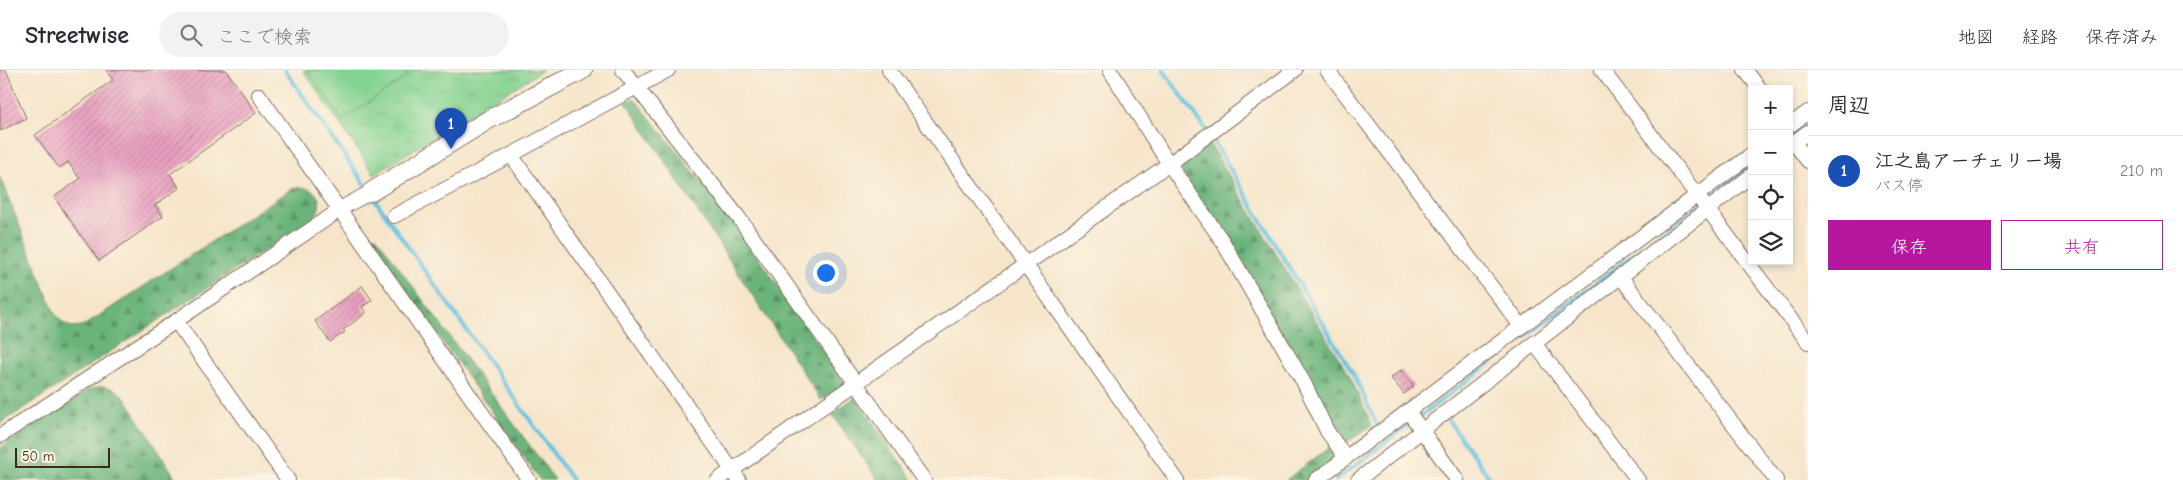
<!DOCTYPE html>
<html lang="ja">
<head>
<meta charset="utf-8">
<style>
	body { margin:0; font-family:"Comic Neue","Klee One",sans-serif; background:#f2f2f3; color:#2b2b33 }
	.controls { position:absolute; right:15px; top:15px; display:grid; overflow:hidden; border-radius:0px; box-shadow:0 2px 8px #0003 }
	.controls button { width:45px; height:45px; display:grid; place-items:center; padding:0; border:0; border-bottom:1px solid #e1e1e2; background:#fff; color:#2b2b33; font:25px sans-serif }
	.scale { position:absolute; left:15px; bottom:12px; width:95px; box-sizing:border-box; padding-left:5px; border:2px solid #3b2a1e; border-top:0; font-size:14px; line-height:18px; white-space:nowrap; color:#3b2a1e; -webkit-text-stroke:4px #fcf5e5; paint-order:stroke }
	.you { position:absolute; left:825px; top:202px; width:18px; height:18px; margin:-12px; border:4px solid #fff; border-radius:50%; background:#1a73e8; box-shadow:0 0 0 8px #1a73e833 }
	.badge { display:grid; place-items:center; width:32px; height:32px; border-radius:50%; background:#b5179e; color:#fff; font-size:16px; font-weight:700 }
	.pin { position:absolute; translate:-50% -41px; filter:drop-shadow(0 1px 2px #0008) }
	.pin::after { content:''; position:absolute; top:26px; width:18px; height:15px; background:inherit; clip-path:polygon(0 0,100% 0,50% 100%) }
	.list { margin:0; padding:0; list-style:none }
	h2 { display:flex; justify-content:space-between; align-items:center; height:65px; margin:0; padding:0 20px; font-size:21px }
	h2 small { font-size:16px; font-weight:400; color:#7c7c81 }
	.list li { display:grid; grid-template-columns:32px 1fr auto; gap:15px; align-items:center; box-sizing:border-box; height:70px; padding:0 20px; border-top:1px solid #e1e1e2 }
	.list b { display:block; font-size:19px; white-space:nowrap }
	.list p { margin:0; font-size:16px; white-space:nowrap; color:#7c7c81 }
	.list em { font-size:16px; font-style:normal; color:#7c7c81 }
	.actions { display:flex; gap:10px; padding:15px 20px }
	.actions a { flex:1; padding:11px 0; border:1px solid #b5179e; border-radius:0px; text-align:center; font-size:18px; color:#b5179e }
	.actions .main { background:#b5179e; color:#fff }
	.icon { flex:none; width:28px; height:28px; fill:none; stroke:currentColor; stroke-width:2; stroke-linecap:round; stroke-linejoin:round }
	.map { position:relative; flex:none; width:1808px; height:410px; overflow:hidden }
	header { display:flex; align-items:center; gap:30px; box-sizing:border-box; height:70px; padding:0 25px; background:#fff; border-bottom:1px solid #e1e1e2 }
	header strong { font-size:24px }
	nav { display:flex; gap:28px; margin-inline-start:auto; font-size:18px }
	.search { width:350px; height:45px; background:#f2f2f3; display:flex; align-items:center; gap:12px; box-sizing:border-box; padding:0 18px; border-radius:28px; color:#7c7c81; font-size:19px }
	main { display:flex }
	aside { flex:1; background:#fff }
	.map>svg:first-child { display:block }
	.grass { fill:url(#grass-tufts); stroke:#5f7e58 }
	.forest { fill:url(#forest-firs); stroke:#526f4c }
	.pitch { fill:#83d291; stroke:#5f7e58 }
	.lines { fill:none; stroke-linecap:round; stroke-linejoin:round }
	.stream { stroke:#63c3e1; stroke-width:4 }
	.building { fill:url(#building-hatch) }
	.minor-casing { stroke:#7c6b5b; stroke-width:16 }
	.tertiary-casing { stroke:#7c6b5b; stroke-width:20 }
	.minor { stroke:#fff; stroke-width:14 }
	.tertiary { stroke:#fff; stroke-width:18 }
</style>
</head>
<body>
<header>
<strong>Streetwise</strong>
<div class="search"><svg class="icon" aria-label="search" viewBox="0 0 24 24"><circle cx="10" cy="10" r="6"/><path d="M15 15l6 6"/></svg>ここで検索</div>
<nav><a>地図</a><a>経路</a><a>保存済み</a></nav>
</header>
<main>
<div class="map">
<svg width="1808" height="410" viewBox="0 0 1808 410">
	<defs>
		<pattern id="grass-tufts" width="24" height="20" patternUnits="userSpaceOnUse" patternTransform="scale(1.25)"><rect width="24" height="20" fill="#83d291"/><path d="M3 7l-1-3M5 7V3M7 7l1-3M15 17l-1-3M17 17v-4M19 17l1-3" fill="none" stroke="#72b47d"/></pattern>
		<pattern id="forest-firs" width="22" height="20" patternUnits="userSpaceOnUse" patternTransform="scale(1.25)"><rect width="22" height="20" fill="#6ab47b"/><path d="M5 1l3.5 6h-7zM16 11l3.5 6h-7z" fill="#589364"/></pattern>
		<pattern id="building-hatch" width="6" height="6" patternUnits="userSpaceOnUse" patternTransform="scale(1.25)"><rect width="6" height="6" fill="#e9a0c1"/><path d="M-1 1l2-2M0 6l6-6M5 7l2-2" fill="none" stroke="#be839c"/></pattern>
	</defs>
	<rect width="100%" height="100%" fill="#fcf5e5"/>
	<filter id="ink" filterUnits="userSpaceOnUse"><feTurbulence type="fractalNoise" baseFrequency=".02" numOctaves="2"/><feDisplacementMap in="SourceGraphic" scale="10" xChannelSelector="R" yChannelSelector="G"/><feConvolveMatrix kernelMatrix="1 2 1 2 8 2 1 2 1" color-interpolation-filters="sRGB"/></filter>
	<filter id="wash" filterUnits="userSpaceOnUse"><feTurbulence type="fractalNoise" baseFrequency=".0096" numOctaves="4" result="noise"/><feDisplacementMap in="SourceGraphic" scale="20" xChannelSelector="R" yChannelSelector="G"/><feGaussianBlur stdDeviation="1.12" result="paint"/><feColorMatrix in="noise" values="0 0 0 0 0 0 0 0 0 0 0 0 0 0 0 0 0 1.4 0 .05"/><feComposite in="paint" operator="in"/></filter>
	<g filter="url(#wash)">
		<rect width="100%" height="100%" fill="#f6e5cb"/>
		<path class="grass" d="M303,0H543L374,104Z"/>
		<g class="forest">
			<path d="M634,28L734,152L845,313L821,330L626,32Z"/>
			<path d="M1208,71L1350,307L1372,355L1343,375L1237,187L1180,100L1179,93Z"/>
			<path d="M0,107L54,242C64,256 68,259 85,255L293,118C315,114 327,130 314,148L0,354Z"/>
			<path d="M375,165L555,410H540L371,169Z"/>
			<path d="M102,316L115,319L125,328L177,410H0V378L88,320Z"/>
			<path d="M855,327L913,410H878L832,344Z"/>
			<path d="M1331,376L1339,388L1310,410H1286Z"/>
		</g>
		<path class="pitch" d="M308,0H404L408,6L342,50Z"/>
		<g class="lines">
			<g class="stream">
				<path d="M285,0L368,119"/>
				<path d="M1163,0L1207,61"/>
				<path d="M1211,67L1354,305L1385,373"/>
				<path d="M373,127L572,410"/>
				<path d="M1705,131L1752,95"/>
				<path d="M1418,348L1699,135"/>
				<path d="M1448,350L1491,410"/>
				<path d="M1336,410L1412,352"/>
			</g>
		</g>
		<g id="blocks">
			<g class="building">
				<path d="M0,0H6L26,48L0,61Z"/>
				<path d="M106,0H226L256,43L170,104L179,118L155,135L163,146L99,191L54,127L80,109L68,92L59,98L35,65L113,10Z"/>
				<path d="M362,216L372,230L362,237L366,243L343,260L345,262L330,272L315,251Z"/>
				<path d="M1401,300L1414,316L1404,324L1391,308Z"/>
			</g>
		</g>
	</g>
	<g filter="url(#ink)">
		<use href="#blocks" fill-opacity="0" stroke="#7c6b5b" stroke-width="1"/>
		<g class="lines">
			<defs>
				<g id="minor">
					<path d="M623,0L739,148L924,410"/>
					<path d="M889,0L1177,410"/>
					<path d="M1110,0L1169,94L1223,172L1304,313L1327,361L1346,388"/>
					<path d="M1327,0L1521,256"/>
					<path d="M1602,0L1808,272"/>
					<path d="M1745,0L1760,19"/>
					<path d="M259,25L529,410"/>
					<path d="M1789,56L1808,42"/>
					<path d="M1794,73L1808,91"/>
					<path d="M1789,76L1808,62"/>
					<path d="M511,85L739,410"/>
					<path d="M394,146L511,85L668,0"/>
					<path d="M1620,206L1776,410"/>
					<path d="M176,251L288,410"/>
					<path d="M1534,273L1638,410"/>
					<path d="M1408,341L1457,410"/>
					<path d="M0,366L176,251L347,135L371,122"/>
					<path d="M718,410L1169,94L1295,0"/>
					<path d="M1316,410L1752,84"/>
					<path d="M1358,410L1752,105"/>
				</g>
				<path id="tertiary" d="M371,122L488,50L583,0"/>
			</defs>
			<use href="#minor" class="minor-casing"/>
			<use href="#tertiary" class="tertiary-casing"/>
			<use href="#minor" class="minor"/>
			<use href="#tertiary" class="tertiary"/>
		</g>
	</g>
</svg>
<div class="controls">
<button>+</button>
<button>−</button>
<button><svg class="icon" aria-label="locate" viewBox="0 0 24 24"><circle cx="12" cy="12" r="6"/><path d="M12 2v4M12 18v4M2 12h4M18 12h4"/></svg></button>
<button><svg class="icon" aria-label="layers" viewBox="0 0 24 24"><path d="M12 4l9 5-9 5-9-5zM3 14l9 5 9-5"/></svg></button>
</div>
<div class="scale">50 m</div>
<div class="you"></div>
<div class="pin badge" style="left:451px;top:79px;background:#1a4fb4">1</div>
</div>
<aside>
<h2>周辺<small></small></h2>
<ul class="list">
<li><span class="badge" style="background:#1a4fb4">1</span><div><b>江之島アーチェリー場</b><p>バス停</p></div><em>210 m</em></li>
</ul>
<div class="actions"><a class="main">保存</a><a>共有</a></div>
</aside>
</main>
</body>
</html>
